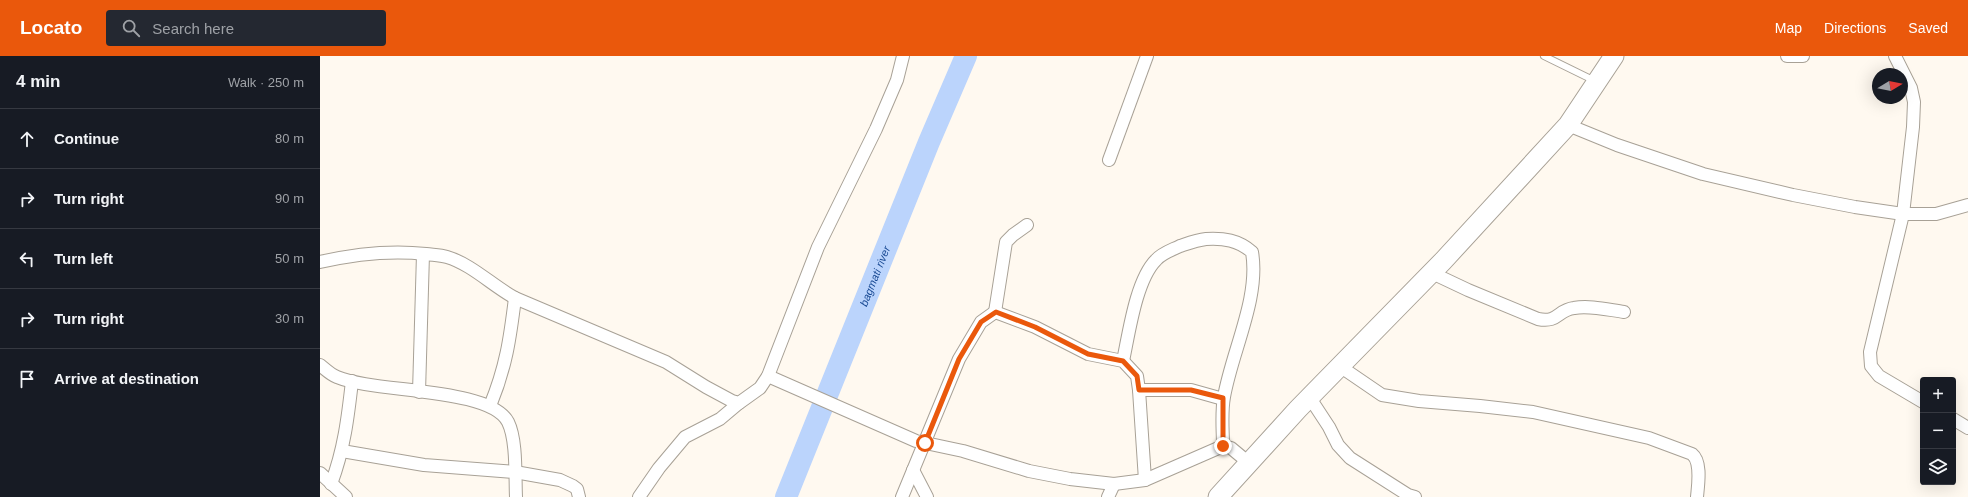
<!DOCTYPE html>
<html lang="en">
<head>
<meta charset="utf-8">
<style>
	body { margin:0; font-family:Arial,sans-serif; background:#242831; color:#f1f3f6 }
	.controls { position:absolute; right:12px; bottom:12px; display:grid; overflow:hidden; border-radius:4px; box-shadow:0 4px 16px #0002 }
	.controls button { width:36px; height:36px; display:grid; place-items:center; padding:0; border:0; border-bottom:1px solid #363941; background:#171b24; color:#f1f3f6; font:20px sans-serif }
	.compass { position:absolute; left:1552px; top:12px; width:36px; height:36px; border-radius:50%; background:#171b24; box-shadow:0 4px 16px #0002; rotate:80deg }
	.stop { position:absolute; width:12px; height:12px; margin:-9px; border:3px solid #ea580c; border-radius:50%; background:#fff }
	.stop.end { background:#ea580c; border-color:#fff; box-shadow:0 1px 4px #0008 }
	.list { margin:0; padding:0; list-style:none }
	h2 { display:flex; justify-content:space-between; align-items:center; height:52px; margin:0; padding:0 16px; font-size:17px }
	h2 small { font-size:13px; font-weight:400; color:#9ea1a6 }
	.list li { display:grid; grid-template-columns:26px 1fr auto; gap:12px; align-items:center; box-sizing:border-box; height:60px; padding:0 16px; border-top:1px solid #363941 }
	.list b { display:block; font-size:15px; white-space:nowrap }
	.list em { font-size:13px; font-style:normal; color:#9ea1a6 }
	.icon { flex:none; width:22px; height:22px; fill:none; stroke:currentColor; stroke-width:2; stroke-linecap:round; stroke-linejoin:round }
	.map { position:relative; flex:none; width:1648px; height:441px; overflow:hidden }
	header { display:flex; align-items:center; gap:24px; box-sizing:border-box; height:56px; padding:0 20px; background:#ea580c; color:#fff }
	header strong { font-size:19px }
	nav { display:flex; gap:22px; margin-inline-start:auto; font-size:14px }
	.search { width:280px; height:36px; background:#242831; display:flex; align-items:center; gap:10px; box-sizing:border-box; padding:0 14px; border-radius:4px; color:#9ea1a6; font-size:15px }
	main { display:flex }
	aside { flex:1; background:#171b24 }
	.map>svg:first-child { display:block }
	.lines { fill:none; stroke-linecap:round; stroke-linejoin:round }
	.river { stroke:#bbd4fc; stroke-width:22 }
	.service-casing { stroke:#a8a196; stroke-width:8 }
	.minor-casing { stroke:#a8a196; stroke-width:14 }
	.primary-casing { stroke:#a8a196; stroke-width:21 }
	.service { stroke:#fff; stroke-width:6 }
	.minor { stroke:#fff; stroke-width:12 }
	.primary { stroke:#fff; stroke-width:19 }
	.route { stroke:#ea580c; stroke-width:5 }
	.labels { text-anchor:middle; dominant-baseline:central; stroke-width:3; stroke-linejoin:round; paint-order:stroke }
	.water-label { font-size:11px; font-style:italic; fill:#184993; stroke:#fff9f0 }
</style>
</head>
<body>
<header>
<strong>Locato</strong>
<div class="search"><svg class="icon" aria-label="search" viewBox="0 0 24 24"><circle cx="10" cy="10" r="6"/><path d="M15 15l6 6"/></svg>Search here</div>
<nav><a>Map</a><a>Directions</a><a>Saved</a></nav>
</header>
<main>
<aside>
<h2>4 min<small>Walk · 250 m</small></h2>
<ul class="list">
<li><svg class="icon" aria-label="ahead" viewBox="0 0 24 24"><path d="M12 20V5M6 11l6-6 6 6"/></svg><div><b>Continue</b></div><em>80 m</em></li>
<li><svg class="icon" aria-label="right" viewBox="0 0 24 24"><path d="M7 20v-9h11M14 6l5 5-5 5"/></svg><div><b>Turn right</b></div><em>90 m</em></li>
<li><svg class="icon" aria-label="left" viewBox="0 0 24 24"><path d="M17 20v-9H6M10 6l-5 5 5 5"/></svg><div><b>Turn left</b></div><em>50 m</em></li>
<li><svg class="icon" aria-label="right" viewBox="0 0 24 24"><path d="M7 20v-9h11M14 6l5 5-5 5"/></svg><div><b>Turn right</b></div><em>30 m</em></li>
<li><svg class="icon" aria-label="arrive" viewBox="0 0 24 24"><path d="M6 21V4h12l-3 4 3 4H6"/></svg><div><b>Arrive at destination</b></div></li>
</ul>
</aside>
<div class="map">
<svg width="1648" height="441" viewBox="0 0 1648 441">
	<rect width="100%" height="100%" fill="#fff9f0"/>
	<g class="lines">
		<path class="river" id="s1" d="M466,441L609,86L646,0"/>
		<defs>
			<path id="service" d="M1224,0L1275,25"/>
			<g id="minor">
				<path d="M1467,0H1483"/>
				<path d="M1575,0L1591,32L1594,46L1593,71L1583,158L1550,296L1551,310L1559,320L1603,346"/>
				<path d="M1248,69L1297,89L1383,118L1473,139L1535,151L1583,158H1616L1648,149"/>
				<path d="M789,104L827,0"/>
				<path d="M0,206C35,198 70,194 106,198C113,199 120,199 127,201C151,208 173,230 195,242L346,306L386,331L412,345L419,347L440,332L448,320L498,191L556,73L577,24L583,0"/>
				<path d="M1112,217L1148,234L1218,263C1239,267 1237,254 1254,252C1270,249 1289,254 1304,256"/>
				<path d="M675,256L686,186L693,179L707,169"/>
				<path d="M803,305C809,277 816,224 836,204C842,197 852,194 860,190C869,187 877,184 886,183C904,182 918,184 932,196C940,242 912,295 904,341C901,357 903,375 903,390"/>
				<path d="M0,309C5,313 11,319 17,321C55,337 170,331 188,366C197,384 195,420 196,441"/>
				<path d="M1021,311L1062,339L1099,345L1160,350L1213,356L1329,382L1372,398C1382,406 1378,429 1377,441"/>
				<path d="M448,320L596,385L643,395L709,415L750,423L794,428L825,424L903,390L911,392L929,407"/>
				<path d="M819,334H871L903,343"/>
				<path d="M99,336L103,198"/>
				<path d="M990,342L1009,371L1018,389L1030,402L1088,439L1095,441"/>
				<path d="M170,350C186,311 190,283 195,242"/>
				<path d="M1633,363L1648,372"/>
				<path d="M22,395L104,409L195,416L240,424L253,430L257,433L259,441"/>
				<path d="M593,414L607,441"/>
				<path d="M0,417L26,441"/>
				<path d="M11,428C24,394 28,361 32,325"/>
				<path d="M319,441L339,412L365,381L400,363L419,347"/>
				<path d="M582,441L639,303L661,266L675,256L715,271L768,298L803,305L817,320L819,334L825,424"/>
				<path d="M788,441L794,428"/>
			</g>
			<path id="primary" d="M898,441L978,353L1123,205L1248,69L1294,0"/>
		</defs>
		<use href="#service" class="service-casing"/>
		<use href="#minor" class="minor-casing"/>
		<use href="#primary" class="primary-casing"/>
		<use href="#service" class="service"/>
		<use href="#minor" class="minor"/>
		<use href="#primary" class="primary"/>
	</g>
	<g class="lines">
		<path class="route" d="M605,387L639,303L661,266L676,256L715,271L768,298L803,305L817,320L819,334H871L903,342V390"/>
	</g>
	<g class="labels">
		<g class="water-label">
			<text stroke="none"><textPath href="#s1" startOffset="238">bagmati river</textPath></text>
		</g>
	</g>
</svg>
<div class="controls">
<button>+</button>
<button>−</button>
<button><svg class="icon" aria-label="layers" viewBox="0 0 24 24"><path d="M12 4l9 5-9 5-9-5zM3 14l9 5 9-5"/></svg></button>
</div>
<svg class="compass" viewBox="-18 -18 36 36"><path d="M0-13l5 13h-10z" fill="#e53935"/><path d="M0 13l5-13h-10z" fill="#9ea1a6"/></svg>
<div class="stop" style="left:605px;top:387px"></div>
<div class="stop end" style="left:903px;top:390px"></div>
</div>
</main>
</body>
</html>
